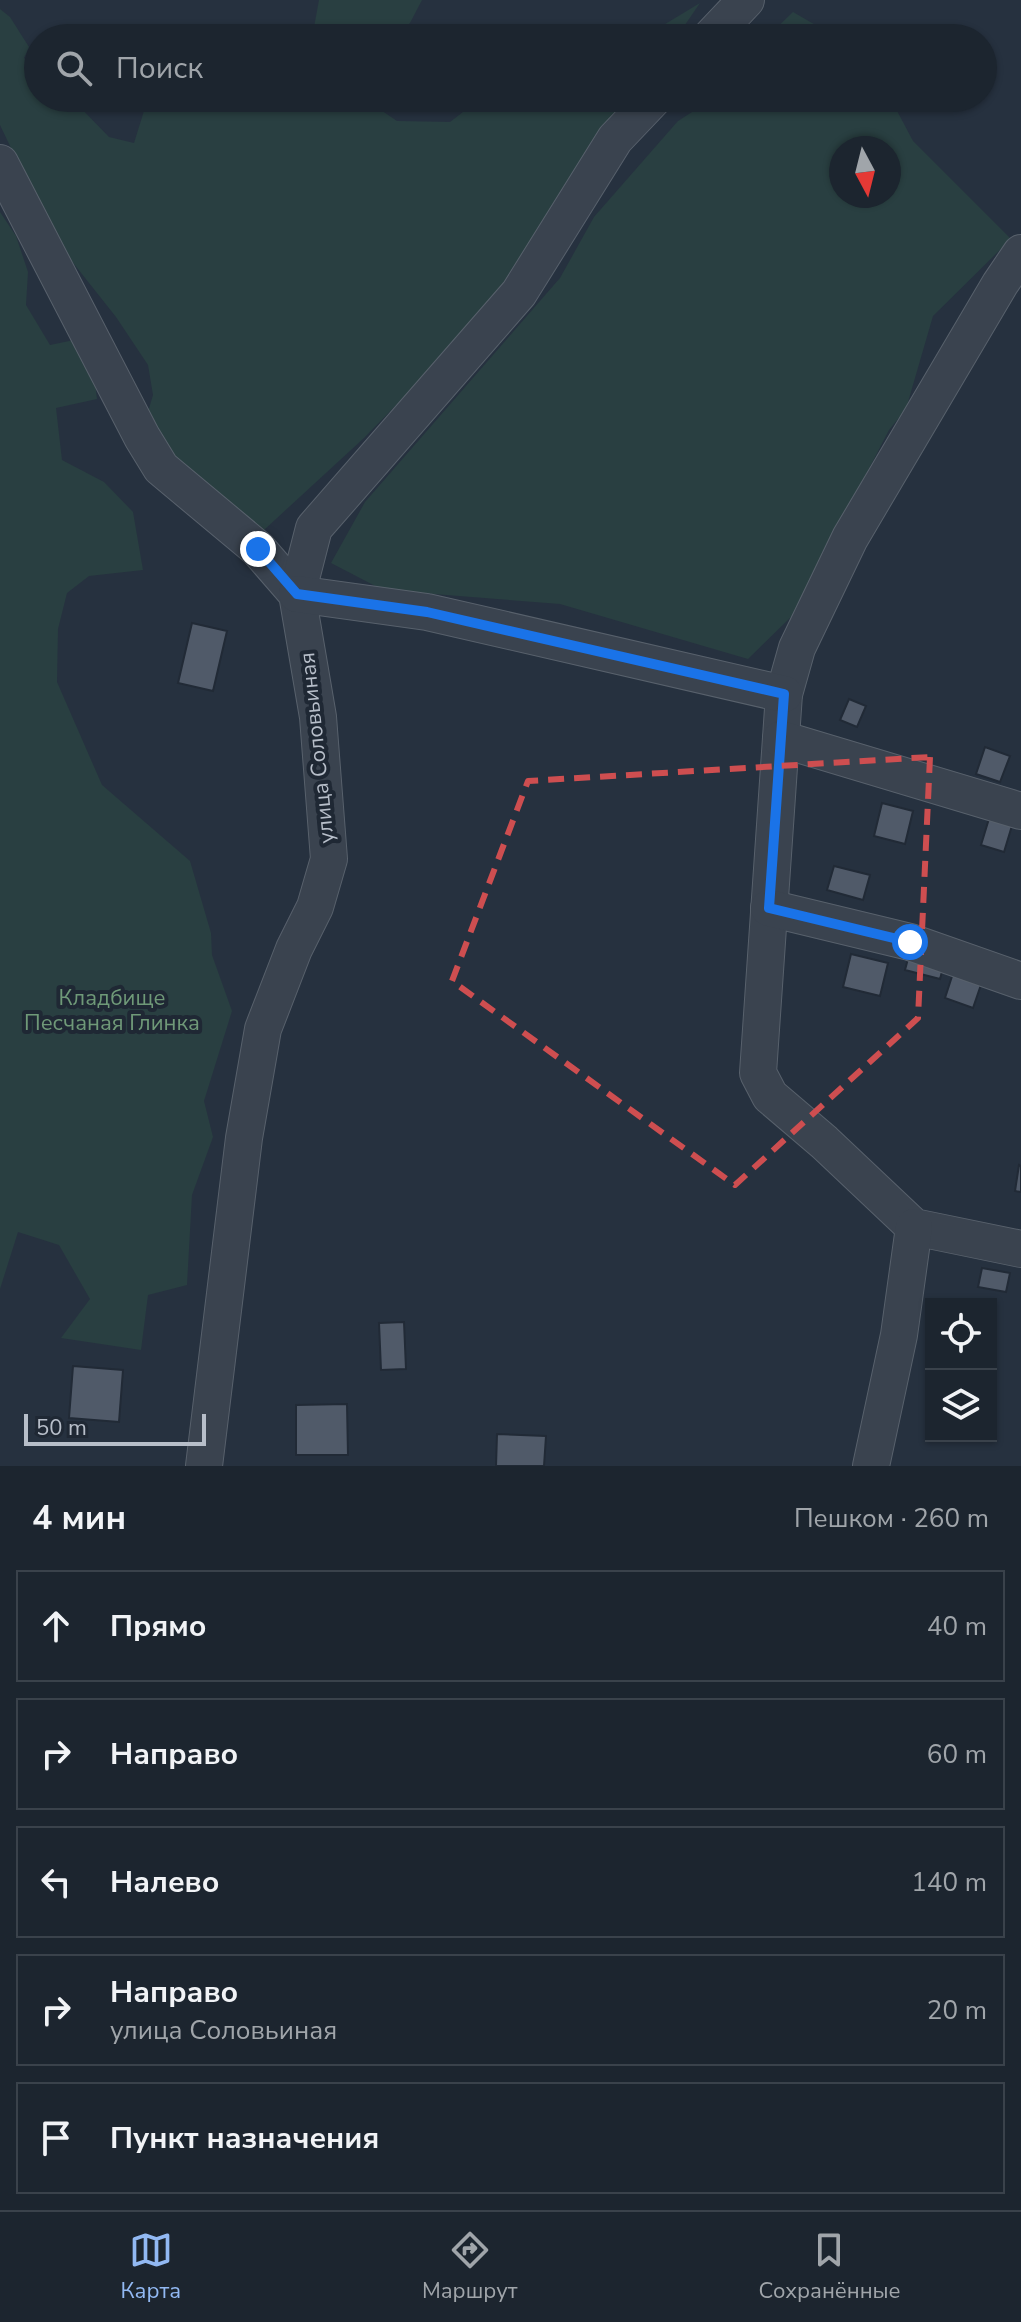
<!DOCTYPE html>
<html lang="ru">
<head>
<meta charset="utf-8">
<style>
	body { margin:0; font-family:"Nunito Sans",sans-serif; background:#29313b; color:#f1f3f6 }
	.controls { position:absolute; right:24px; bottom:24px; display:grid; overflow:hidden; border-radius:0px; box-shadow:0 2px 6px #0004 }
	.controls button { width:72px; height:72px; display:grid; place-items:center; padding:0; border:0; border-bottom:2px solid #3a424b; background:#1c252f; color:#f1f3f6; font:40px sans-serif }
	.compass { position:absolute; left:829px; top:136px; width:72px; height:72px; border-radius:50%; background:#1c252f; box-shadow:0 2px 6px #0004; rotate:173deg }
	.scale { position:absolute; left:24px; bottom:20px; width:182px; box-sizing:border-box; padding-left:8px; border:4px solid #b7bec9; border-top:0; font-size:22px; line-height:28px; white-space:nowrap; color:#b7bec9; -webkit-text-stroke:6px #1f2834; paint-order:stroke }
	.stop { position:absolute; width:24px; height:24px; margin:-18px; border:6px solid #1a73e8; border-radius:50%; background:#fff }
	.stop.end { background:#1a73e8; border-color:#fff; box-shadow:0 2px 8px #0008 }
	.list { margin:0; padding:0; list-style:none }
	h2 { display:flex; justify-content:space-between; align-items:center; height:104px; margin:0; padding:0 32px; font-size:34px }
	h2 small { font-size:26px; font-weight:400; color:#a0a5aa }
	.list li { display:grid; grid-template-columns:52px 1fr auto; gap:24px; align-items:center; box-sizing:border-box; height:112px; margin:0 16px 16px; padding:0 16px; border:2px solid #3a424b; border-radius:0px }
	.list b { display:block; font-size:30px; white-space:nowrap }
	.list p { margin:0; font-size:26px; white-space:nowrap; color:#a0a5aa }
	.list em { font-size:26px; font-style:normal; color:#a0a5aa }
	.icon { flex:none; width:44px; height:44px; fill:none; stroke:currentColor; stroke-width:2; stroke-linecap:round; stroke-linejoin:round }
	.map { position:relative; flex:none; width:1021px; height:1466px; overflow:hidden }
	.search { position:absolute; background:#1c252f; box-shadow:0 2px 6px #0004; left:24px; right:24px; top:24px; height:88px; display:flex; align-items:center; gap:20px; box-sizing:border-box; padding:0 28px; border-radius:44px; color:#a0a5aa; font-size:30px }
	.sheet { height:744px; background:#1c252f }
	nav { display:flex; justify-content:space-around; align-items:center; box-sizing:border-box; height:112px; border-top:2px solid #3a424b; background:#1c252f; font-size:22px; color:#a0a5aa }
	nav a { display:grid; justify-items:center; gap:4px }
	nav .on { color:#92b9f3 }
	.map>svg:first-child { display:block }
	.green { fill:#293f41; fill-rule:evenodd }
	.building { fill:#505a69; stroke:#212a36; stroke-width:2 }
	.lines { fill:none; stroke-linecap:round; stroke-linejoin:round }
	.minor-casing { stroke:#58616c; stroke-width:38 }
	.minor { stroke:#3a434f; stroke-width:36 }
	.route { stroke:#1a73e8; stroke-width:10 }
	.marked { fill:none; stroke:#ce4e50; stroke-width:6; stroke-dasharray:16 10; stroke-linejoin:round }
	.labels { text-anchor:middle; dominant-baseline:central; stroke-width:8; stroke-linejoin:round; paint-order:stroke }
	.street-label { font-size:22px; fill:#b7bec9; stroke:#1f2834 }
	.park-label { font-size:22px; fill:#6f9978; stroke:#1f2834 }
</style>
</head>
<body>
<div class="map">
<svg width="1021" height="1466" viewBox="0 0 1021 1466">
	<rect width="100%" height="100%" fill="#26313f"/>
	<g class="green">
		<path d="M319,0H422L410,23L396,38H312Z"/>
		<path d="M700,3L676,38H642Z"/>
		<path d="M0,9L10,17L29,47L24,58L38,73V98H71L109,137L134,143L148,98H363L397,121L450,122L481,98H634L487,312L364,438L264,530L239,524L174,470L148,412L153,395L148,365L116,317L55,240L0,125Z"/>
		<path d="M793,12L838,38H766Z"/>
		<path d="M714,98H870L872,101L895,107L913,141L1011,239L933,316L906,409L889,430L793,615L748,659L560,604L383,590L331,563L365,502L560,278L594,217L678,121ZM841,148H889V196H841Z"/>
		<path d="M0,212L16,236L28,272L26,305L50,345L74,340L93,367L97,399L56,408L62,460L104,482L133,512L143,570L89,576L67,593L58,629L57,682L102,785L190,861L211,933L212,955L232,1011L204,1101L213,1137L192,1195L187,1285L148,1295L141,1350L61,1338L90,1299L59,1245L18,1232L0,1289Z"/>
	</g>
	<g class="building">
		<path d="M192,623L227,631L213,691L178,683Z"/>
		<path d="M849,699L866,706L857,727L840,720Z"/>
		<path d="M985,747L1010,756L1000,782L976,774Z"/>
		<path d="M882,803L913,811L905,844L874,836Z"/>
		<path d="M991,812L1014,819L1004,852L981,845Z"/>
		<path d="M834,866L870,875L863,900L827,890Z"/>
		<path d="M910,951L945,961L940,979L905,970Z"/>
		<path d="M851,954L888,963L880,996L843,987Z"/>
		<path d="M955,967L984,976L973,1008L945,998Z"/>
		<path d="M1019,1165L1021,1166V1192L1015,1191Z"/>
		<path d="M982,1268L1010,1273L1006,1292L978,1287Z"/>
		<path d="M404,1322L406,1369L381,1370L379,1323Z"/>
		<path d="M73,1366L123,1370L119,1422L69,1418Z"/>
		<path d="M347,1404L348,1455H296V1405Z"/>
		<path d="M497,1434L546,1436L544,1466H496Z"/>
	</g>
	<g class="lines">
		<defs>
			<g id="minor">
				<path d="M710,38L746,0"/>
				<path d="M0,163L142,437L161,468L258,549L297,594L318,717L329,859L315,907L294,949L263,1029L244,1138L204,1466"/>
				<path d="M1021,253L1000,284L850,538L797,648L784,694L758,1073L770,1096L824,1142L914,1227L1021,1249"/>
				<path d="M297,594L314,528L519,293L615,139L654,98"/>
				<path d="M297,594L427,612L784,694"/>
				<path d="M781,739L1021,811"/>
				<path d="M769,908L910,942L1021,981"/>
				<path d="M871,1466L899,1335L914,1227"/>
			</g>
		</defs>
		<use href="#minor" class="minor-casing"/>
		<use href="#minor" class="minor"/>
	</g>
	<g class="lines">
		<path class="route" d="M258,549L297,594L427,612L784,694L769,908L910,942"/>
	</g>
	<path class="marked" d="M930,757L918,1018L735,1185L452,981L528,781Z"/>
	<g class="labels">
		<g class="street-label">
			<text transform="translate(317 748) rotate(-96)">улица Соловьиная</text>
		</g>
		<g class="park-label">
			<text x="112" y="998">Кладбище<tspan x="112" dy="25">Песчаная Глинка</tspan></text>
		</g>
	</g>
</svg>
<div class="controls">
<button><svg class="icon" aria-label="locate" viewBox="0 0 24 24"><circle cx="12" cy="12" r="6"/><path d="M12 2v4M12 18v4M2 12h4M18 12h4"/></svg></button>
<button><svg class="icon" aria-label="layers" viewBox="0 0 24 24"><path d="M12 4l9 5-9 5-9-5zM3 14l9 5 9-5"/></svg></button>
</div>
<svg class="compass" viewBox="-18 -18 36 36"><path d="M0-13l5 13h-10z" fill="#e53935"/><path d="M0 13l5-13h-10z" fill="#a0a5aa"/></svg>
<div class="scale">50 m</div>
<div class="stop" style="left:910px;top:942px"></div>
<div class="stop end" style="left:258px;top:549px"></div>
<div class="search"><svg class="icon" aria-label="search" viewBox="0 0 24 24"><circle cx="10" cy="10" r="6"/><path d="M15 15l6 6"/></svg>Поиск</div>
</div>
<section class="sheet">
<h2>4 мин<small>Пешком · 260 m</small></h2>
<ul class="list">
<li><svg class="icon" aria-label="ahead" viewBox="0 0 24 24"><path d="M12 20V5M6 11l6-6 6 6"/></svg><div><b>Прямо</b></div><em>40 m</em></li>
<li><svg class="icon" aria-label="right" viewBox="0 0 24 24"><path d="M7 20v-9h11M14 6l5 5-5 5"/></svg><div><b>Направо</b></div><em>60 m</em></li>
<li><svg class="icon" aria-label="left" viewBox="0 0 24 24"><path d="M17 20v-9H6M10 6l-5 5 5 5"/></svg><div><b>Налево</b></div><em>140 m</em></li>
<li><svg class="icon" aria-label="right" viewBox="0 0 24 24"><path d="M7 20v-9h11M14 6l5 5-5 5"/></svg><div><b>Направо</b><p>улица Соловьиная</p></div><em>20 m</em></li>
<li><svg class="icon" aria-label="arrive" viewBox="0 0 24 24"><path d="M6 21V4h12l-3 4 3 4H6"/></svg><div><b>Пункт назначения</b></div></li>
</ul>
</section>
<nav>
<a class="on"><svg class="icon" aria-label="map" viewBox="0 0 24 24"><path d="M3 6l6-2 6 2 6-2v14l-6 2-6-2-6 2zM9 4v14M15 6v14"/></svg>Карта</a>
<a><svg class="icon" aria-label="directions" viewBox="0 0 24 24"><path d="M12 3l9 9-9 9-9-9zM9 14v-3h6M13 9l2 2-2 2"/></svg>Маршрут</a>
<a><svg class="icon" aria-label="saved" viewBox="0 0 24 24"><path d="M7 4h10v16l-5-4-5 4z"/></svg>Сохранённые</a>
</nav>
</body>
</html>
